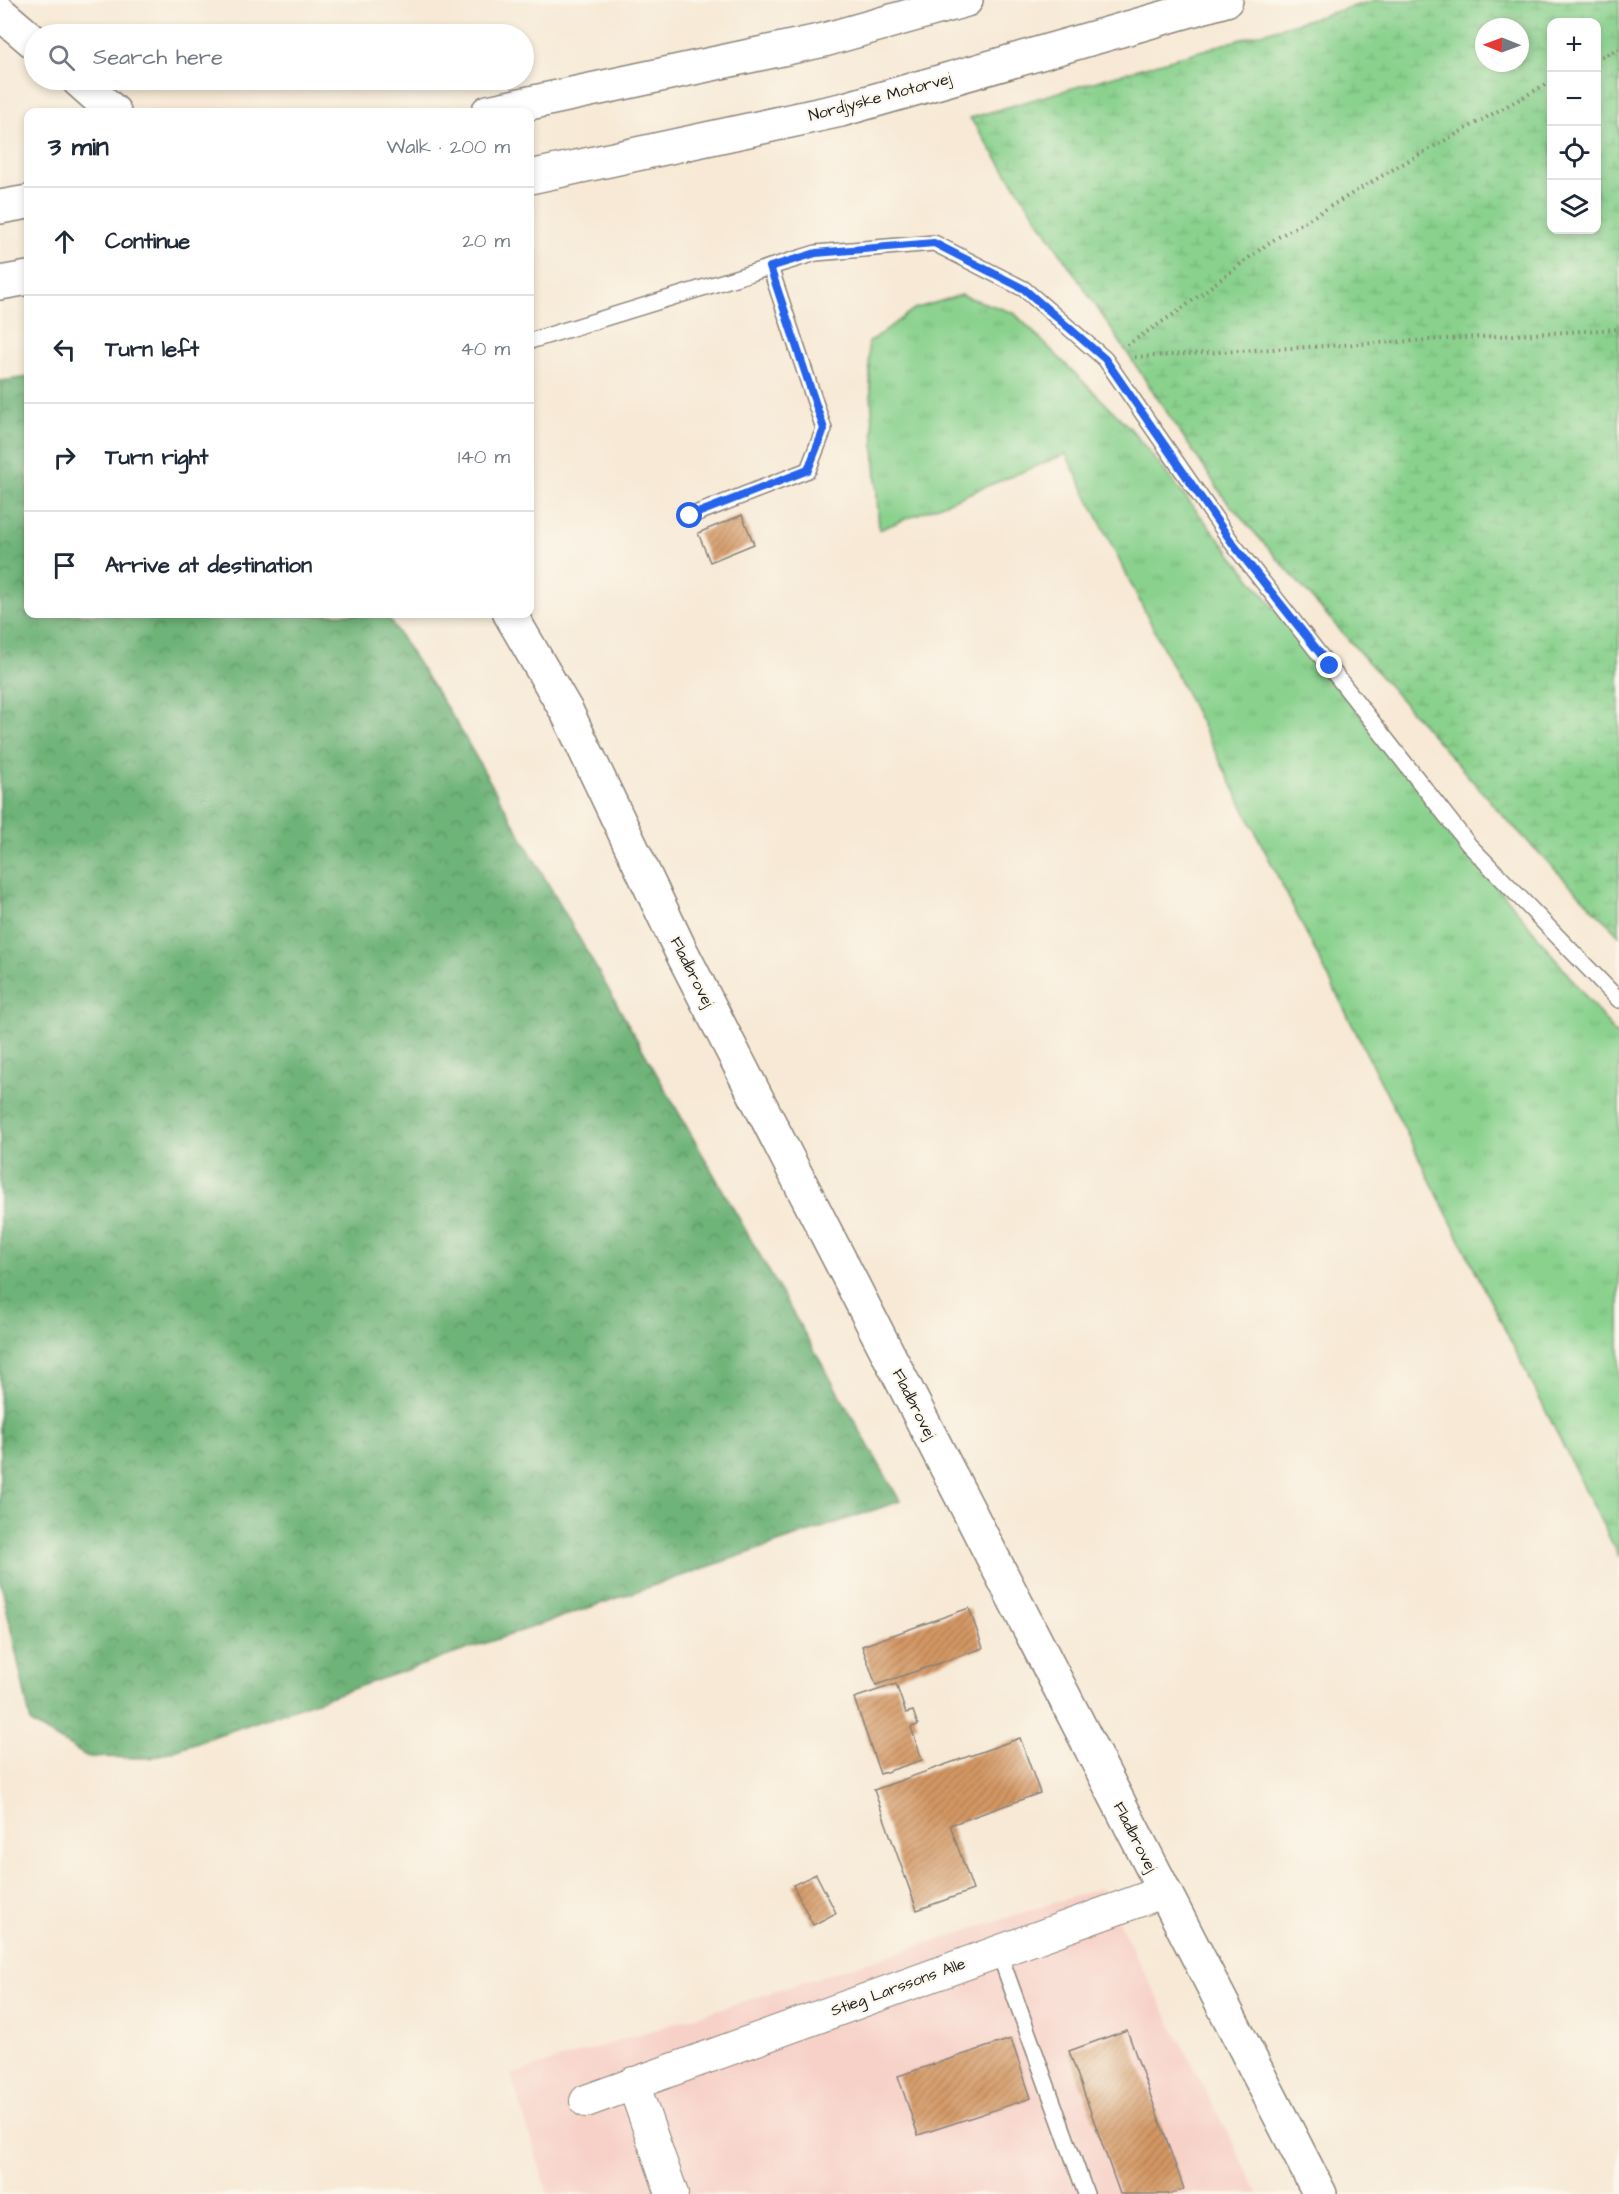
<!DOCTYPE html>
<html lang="en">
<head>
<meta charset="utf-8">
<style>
	body { margin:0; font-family:"Architects Daughter",sans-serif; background:#f2f2f3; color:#1f2937 }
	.controls { position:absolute; right:18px; top:18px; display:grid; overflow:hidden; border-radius:12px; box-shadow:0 3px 9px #0003 }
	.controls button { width:54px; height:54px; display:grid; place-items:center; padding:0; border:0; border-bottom:2px solid #e0e1e3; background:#fff; color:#1f2937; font:30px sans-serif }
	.compass { position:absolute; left:1475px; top:18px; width:54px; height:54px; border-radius:50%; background:#fff; box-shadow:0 3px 9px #0003; rotate:271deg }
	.stop { position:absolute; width:18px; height:18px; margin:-14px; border:4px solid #2563eb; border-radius:50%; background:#fff }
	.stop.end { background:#2563eb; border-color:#fff; box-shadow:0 2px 6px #0008 }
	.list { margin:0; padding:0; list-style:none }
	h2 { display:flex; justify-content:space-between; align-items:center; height:78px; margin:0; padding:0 24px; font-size:26px }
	h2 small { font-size:20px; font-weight:400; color:#747a83 }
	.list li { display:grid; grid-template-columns:39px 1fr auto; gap:18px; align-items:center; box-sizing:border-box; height:108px; padding:0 24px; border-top:2px solid #e0e1e3 }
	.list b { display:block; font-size:22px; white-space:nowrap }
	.list em { font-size:20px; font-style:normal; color:#747a83 }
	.icon { flex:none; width:33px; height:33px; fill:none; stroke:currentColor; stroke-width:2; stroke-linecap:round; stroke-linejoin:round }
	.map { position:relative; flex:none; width:1619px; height:2194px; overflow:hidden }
	.search { position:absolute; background:#fff; box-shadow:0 3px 9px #0003; left:24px; top:24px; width:510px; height:66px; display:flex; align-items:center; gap:15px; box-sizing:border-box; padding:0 21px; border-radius:33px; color:#747a83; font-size:22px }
	.panel { position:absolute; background:#fff; box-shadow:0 3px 9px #0003; left:24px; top:108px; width:510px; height:510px; border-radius:12px }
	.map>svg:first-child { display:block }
	.built { fill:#f7d1c8 }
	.grass { fill:url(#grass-tufts); stroke:#527654; stroke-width:1.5 }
	.forest { fill:url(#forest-crowns); stroke:#45684a; stroke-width:1.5 }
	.wetland { fill:url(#wetland-marsh); stroke:#527654; stroke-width:1.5; fill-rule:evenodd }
	.building { fill:url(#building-hatch) }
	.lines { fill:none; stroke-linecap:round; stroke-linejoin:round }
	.service-casing { stroke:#8a8278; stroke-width:18 }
	.minor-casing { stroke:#8a8278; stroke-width:34 }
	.secondary-casing { stroke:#8a8278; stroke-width:36 }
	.motorway-casing { stroke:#8a8278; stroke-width:36 }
	.path { stroke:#8a8278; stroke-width:4; stroke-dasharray:1.5 4.5; stroke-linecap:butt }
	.service { stroke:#fff; stroke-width:15 }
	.minor { stroke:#fff; stroke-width:32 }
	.secondary { stroke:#fff; stroke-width:33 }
	.motorway { stroke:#fff; stroke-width:33 }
	.route { stroke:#2563eb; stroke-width:8 }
	.labels { text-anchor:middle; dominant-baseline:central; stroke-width:4.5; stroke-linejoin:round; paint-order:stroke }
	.street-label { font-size:16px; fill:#1c1c1c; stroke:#fbf7ec }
</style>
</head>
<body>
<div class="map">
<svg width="1619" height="2194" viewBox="0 0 1619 2194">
	<defs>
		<pattern id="grass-tufts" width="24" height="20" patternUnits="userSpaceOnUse" patternTransform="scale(1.5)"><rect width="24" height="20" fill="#89d18d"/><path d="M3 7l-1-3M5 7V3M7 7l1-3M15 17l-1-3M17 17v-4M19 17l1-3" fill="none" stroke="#76b379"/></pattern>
		<pattern id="forest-crowns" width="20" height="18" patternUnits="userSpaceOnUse" patternTransform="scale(1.5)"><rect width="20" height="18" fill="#6eb378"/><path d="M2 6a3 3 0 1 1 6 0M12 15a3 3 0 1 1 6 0" fill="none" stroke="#5a9162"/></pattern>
		<pattern id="wetland-marsh" width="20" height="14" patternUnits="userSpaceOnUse" patternTransform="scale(1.5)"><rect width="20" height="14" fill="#89d18d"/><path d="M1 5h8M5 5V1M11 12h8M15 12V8" fill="none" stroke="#76b379"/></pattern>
		<pattern id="building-hatch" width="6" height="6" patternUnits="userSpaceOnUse" patternTransform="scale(1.5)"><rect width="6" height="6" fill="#d49763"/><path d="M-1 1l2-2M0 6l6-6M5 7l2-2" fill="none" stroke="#ab7a51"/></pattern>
	</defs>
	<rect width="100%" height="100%" fill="#fbf7ec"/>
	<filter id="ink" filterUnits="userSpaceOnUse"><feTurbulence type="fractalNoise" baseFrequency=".0167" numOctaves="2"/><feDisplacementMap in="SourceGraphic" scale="12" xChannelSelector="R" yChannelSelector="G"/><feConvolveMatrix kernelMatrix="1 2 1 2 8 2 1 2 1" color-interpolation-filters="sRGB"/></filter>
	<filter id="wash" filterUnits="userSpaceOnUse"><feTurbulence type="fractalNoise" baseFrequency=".008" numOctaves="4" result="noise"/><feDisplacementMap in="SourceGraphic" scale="24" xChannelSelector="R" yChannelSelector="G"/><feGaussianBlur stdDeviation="1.35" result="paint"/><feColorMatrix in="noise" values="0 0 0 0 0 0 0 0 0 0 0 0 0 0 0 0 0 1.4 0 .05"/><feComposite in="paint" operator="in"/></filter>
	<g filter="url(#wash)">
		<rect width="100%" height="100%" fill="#f7e9d5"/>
		<path class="built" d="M1101,1888L1259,2194H548L511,2075Z"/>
		<path class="grass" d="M961,295L1014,313L1131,429L1619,1038V1557L1066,454L879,530L868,343L914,309Z"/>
		<path class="forest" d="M28,377V614H386L456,722L900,1501L151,1758L88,1757L31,1723L0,1578V381Z"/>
		<path class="wetland" d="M1375,0H1619V935L1504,817L1225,499L970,118ZM1552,22H1596V230H1552ZM1484,27H1520V63H1484Z"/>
		<g id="blocks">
			<g class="building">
				<path d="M742,515L754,544L710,562L698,533Z"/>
				<path d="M969,1608L983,1648L876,1685L862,1646Z"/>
				<path d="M896,1684L906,1713L913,1711L918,1725L911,1727L922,1760L880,1774L854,1698Z"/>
				<path d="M1020,1738L1040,1793L950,1825L973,1890L917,1910L874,1790Z"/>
				<path d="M816,1874L836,1913L813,1925L793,1885Z"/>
				<path d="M1127,2030L1184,2189L1170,2194H1120L1069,2051Z"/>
				<path d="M1011,2039L1031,2098L918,2135L898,2076Z"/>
			</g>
		</g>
	</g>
	<g filter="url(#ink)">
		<use href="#blocks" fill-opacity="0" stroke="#8a8278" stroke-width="1.5"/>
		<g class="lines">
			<defs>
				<g id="service">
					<path d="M530,341L816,253L934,243L1024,289L1105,359L1233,544L1469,845L1619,1000"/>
					<path d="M690,516L808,470L824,429L770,267"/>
					<path d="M998,1950L1086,2194"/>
				</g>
				<g id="minor">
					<path d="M633,2083L672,2194"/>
					<path d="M586,2101L1163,1892"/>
				</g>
				<g id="secondary">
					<path d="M0,13L34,42"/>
					<path d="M78,80L114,112"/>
					<path d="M510,614L567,712L680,949L1320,2194"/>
				</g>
				<g id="motorway">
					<path d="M488,112L824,40L966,0"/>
					<path d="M530,177L841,110L1226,0"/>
					<path d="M0,207L28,202"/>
					<path d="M0,283L28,278"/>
				</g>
			</defs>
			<use href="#service" class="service-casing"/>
			<use href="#minor" class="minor-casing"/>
			<use href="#secondary" class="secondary-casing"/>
			<use href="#motorway" class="motorway-casing"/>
			<g class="path">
				<path d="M1596,59L1619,49"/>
				<path d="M1127,345L1180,310L1270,242L1397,167L1552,81"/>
				<path d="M1135,357L1619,329"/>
			</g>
			<use href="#service" class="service"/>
			<use href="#minor" class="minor"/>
			<use href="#secondary" class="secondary"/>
			<use href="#motorway" class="motorway"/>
		</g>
	</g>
	<g class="lines" filter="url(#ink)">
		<path class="route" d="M690,516L808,470L824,429L770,267L816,253L934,243L1024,289L1105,359L1233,544L1330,666"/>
	</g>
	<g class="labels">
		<g class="street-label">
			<text transform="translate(880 97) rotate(-15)">Nordjyske Motorvej</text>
			<text transform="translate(692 972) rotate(63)">Fladbrovej</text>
			<text transform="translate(914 1404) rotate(63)">Fladbrovej</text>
			<text transform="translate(1135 1837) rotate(63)">Fladbrovej</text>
			<text transform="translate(898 1987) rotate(-20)">Stieg Larssons Alle</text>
		</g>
	</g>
</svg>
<div class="controls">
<button>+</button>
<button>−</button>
<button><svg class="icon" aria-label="locate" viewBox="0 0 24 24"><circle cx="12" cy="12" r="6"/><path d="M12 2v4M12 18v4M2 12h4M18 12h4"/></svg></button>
<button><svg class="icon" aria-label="layers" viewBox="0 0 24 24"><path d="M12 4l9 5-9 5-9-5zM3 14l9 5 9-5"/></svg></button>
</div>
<svg class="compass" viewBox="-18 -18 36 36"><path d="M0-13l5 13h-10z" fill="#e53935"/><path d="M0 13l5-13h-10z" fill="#747a83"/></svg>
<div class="stop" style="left:690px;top:516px"></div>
<div class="stop end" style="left:1330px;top:666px"></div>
<div class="search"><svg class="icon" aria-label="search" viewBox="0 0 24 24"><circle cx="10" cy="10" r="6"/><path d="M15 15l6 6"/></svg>Search here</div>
<section class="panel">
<h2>3 min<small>Walk · 200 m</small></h2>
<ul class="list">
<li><svg class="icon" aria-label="ahead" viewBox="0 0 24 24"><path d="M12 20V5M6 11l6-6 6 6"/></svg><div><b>Continue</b></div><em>20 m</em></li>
<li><svg class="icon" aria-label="left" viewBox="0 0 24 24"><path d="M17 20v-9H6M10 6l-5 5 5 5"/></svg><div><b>Turn left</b></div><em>40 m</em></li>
<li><svg class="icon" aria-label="right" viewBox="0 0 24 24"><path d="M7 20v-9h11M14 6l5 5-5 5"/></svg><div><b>Turn right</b></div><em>140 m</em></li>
<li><svg class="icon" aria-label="arrive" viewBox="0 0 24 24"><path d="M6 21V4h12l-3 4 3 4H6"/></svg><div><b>Arrive at destination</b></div></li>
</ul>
</section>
</div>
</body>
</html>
